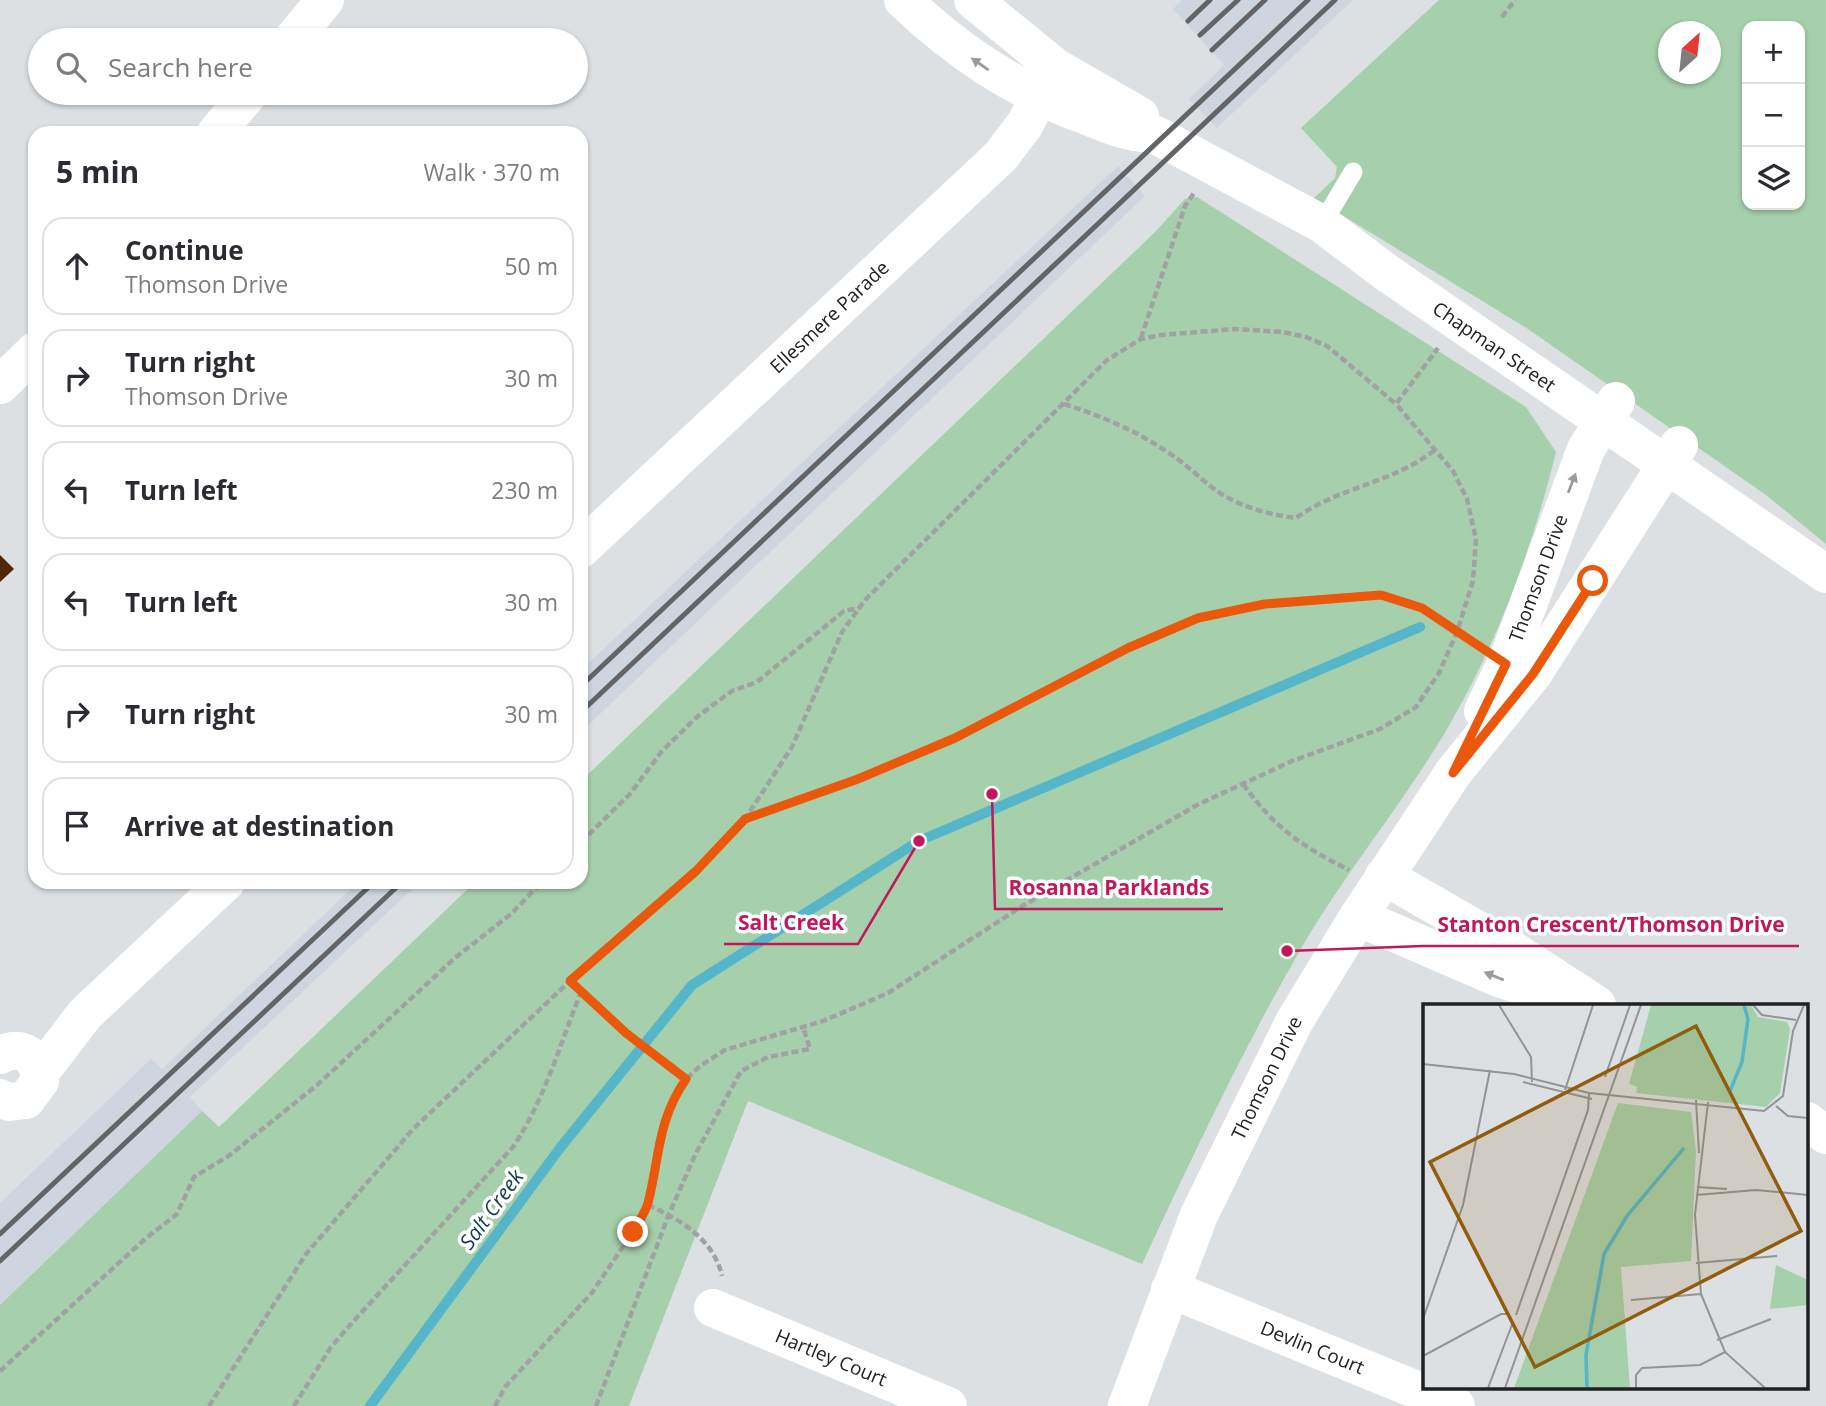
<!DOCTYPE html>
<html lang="en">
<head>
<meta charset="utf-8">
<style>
	body { margin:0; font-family:"Open Sans",sans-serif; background:#f2f2f3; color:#2b2b33 }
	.controls { position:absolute; right:21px; top:21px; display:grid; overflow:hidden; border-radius:14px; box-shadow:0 2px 5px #0004 }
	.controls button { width:63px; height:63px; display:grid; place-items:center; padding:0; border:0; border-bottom:2px solid #e1e1e2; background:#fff; color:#2b2b33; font:35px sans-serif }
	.compass { position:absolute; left:1658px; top:21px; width:63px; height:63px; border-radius:50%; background:#fff; box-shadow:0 2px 5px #0004; rotate:27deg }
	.stop { position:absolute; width:21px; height:21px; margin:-16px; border:5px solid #ea580c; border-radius:50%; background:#fff }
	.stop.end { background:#ea580c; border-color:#fff; box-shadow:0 2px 7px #0008 }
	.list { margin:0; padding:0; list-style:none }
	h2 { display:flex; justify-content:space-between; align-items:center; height:91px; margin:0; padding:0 28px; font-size:30px }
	h2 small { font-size:23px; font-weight:400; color:#7c7c81 }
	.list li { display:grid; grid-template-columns:46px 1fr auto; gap:21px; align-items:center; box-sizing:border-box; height:98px; margin:0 14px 14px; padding:0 14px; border:2px solid #e1e1e2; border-radius:21px }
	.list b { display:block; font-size:26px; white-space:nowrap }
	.list p { margin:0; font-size:23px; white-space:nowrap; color:#7c7c81 }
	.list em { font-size:23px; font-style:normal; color:#7c7c81 }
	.icon { flex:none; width:38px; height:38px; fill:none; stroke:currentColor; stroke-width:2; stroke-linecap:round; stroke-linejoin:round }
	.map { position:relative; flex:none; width:1826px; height:1406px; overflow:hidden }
	.search { position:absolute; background:#fff; box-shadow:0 2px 5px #0004; left:28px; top:28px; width:560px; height:77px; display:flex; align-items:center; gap:18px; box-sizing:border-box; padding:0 24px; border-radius:38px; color:#7c7c81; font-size:26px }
	.panel { position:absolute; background:#fff; box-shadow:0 2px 5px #0004; left:28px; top:126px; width:560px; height:763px; border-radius:21px }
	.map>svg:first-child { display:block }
	.built { fill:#ced5df }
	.green { fill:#a6cfab; fill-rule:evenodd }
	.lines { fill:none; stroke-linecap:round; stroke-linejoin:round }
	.stream { stroke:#55b5c9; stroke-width:10 }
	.building { fill:#502605 }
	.path { stroke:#9fa1a3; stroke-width:4.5; stroke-dasharray:7 3.5; stroke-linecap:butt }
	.service { stroke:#fff; stroke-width:19 }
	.minor { stroke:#fff; stroke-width:38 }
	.tertiary { stroke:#fff; stroke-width:38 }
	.rail { stroke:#636466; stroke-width:5 }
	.oneway { fill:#9b9b9c }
	.route { stroke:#ea580c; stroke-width:9 }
	.labels { text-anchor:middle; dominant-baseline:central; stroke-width:7; stroke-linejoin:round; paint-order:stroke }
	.street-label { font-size:19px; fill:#212123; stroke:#fff }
	.water-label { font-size:21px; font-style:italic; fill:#113e47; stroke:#fff }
	.inset-river { fill:none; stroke:#55b5c9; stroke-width:3.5 }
	.inset-road { fill:none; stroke:#929496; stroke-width:2 }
	.view { fill:#8f5d0b; fill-opacity:0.15; stroke:#8f5d0b; stroke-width:3.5 }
	.inset-edge { fill:none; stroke:#212123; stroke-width:3.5 }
	.leader { fill:none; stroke:#c2185b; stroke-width:2.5 }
	.callout-dot { fill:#c2185b; stroke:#fff; stroke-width:2.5 }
	.callout-label { font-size:21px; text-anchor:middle; font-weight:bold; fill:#c2185b; stroke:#fff; stroke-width:7; stroke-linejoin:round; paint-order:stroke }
</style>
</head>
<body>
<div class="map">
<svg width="1826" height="1406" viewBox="0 0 1826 1406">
	<rect width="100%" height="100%" fill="#dde0e3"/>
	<g class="built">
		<path d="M1182,0H1353L1217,128L1189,99L1224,65L1173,9Z"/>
		<path d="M1118,166L1145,196L581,732V670Z"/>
		<path d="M358,882H420L190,1097L202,1111L0,1305V1203L151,1059L162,1069Z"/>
	</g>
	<g class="green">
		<path d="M1439,0H1826V544L1766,495L1528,329L1314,198L1335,178L1337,167L1301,128ZM1747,26H1800V205H1747ZM1668,32H1710V74H1668Z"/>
		<path d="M1197,197L1526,407L1556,452C1531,553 1496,647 1443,736C1396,813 1338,882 1294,961C1238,1059 1190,1162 1142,1264L748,1101L629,1406H0V1305L202,1111L219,1127L475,882H581V781L1155,232L1185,199Z"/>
	</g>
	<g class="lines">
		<path class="stream" d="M370,1406L560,1148L692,985L919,841L1420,627"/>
	</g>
	<path class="building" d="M0,555L14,569L0,582Z"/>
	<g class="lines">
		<g class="path">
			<path d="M1502,17L1515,0"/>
			<path d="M1141,338L1185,206L1194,193"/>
			<path d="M1064,404C1102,416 1139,432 1172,455C1190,467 1205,484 1223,495C1245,508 1271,515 1296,518C1338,487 1394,483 1436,449"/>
			<path d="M1243,784C1276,829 1300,845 1349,870"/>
			<path d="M745,819C817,794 890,770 958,736C1035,699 1122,642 1202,618C1252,602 1307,600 1359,595C1410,596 1435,617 1476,644"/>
			<path d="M581,842L630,794L662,751L698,716L732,691L757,682L844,611L859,608"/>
			<path d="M570,981L626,1033L686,1079"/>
			<path d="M648,1205C679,1219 714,1239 722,1276"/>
			<path d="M0,1371L145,1239L177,1214L194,1177L230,1155L316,1086L455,958L511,914L542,882"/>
			<path d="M209,1406L306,1254L414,1128L570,981L696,871L745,819L792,747L842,632L865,600L1107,360L1141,339L1161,335L1235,329L1283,332L1306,337L1327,346L1396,404L1438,348"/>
			<path d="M294,1406L331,1347L350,1325L513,1147C545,1099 560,1044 581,992"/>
			<path d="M495,1406L505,1387L591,1294L633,1232L648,1205L657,1144L672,1099L686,1079L700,1066L725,1050L823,1021L888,993L1024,905L1197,805L1292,761L1380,729L1416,707L1439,673L1457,632L1473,581L1476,539L1467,499L1453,471L1396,404"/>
			<path d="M596,1406L669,1214L696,1153L741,1071L768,1057L810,1049L803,1027"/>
		</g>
		<path class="service" d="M1322,224L1353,172"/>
		<g class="minor">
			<path d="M292,40L325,0"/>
			<path d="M216,133L249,93"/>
			<path d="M0,385L35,351"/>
			<path id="s1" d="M581,549L1001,156L1025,124L1055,67"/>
			<path id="s2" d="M1483,711L1508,659L1586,449L1616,401"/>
			<path d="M1384,876L1514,951L1597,1005"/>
			<path d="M1358,917L1501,979L1564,999"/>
			<path d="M0,1055C22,1043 40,1058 40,1081L26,1100L9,1102L0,1098"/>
			<path d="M40,1073L85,1014L226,882"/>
			<path d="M1807,1121L1826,1135"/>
			<path id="s3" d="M1170,1289L1456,1406"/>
			<path id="s4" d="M713,1308L948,1406"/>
			<path id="s5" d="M1127,1406L1199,1215L1294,1022L1358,917L1453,773L1533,674L1679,445"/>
		</g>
		<g class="tertiary">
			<path id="s6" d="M903,0C959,53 1015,90 1087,116C1110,125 1130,134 1154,134L1322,224L1387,273L1826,574"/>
			<path d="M973,0L1055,67L1140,116"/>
		</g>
		<g class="rail">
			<path d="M1188,21L1210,0"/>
			<path d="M1200,35L1238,0"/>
			<path d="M1212,50L1265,0"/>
			<path d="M581,686L1308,0"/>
			<path d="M581,712L1335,0"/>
			<path d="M0,1234L374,882"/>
			<path d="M0,1261L402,882"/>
		</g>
	</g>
	<defs><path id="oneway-solid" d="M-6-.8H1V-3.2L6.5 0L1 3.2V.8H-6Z" transform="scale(1.75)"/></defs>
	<g class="oneway">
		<use href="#oneway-solid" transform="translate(980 64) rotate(-145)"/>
		<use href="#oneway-solid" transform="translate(1572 483) rotate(-69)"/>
		<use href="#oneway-solid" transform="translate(1494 976) rotate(-158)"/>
	</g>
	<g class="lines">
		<path class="route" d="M633,1232C638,1223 645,1213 648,1203C660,1156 657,1121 686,1079L626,1033L570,981L696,871L745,819L858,779L955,738L1128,648L1198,618L1265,604L1381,595L1422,608L1506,664L1453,773L1533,674L1593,581"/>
	</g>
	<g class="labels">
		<g class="street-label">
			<text stroke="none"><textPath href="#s1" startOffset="340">Ellesmere Parade</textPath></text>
			<text stroke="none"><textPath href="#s6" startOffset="691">Chapman Street</textPath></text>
			<text stroke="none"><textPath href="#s2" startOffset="144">Thomson Drive</textPath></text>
			<text stroke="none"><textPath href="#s5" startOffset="357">Thomson Drive</textPath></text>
			<text stroke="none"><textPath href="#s3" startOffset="154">Devlin Court</textPath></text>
			<text stroke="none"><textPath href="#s4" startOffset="128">Hartley Court</textPath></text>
		</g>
		<g class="water-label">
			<text transform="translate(491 1209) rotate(-54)">Salt Creek</text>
		</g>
	</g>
	<g transform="translate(1423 1004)">
		<rect width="385" height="385" fill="#dde0e3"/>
		<path d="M228,1H328L335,13L364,18L367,25L357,89L343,103L213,89L214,83L206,80ZM195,99L268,108L273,147L268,257L198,263L207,384H91ZM353,261L385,276V301L347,305Z" fill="#a6cfab"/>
		<path class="inset-river" d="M307,87L319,58L325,15L321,1M164,384L163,351L181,250L204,212L261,144"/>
		<path class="inset-road" d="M76,1L108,53L109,78M330,1L339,11L373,16M0,60L91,70L166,89L341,107L360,92L370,27L381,1M182,73L207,1M100,78L169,95M142,86L170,1M273,96L276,149M285,98L272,211L278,290L302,348L342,384M353,102L365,112L385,114M274,183L304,185M273,191L333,186L385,191M273,259L354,252M208,296L278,290M93,311L165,106L166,89M0,315L40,201L67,66M294,336L348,315M0,352L78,310H87M65,384L90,318M82,384L218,1M213,384V371L219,364L277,361L302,348"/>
		<path class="view" d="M273,22L378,227L112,363L7,158Z"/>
		<rect width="385" height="385" class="inset-edge"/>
	</g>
	<path class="leader" d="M992 794L995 909H1223M919 841L858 944H724M1287 951L1423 946H1799"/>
	<g class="callout-dot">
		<circle cx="992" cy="794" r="7"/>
		<circle cx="919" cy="841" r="7"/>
		<circle cx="1287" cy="951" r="7"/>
	</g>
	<g class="callout-label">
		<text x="1109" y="895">Rosanna Parklands</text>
		<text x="791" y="930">Salt Creek</text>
		<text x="1611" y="932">Stanton Crescent/Thomson Drive</text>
	</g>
</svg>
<div class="controls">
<button>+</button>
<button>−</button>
<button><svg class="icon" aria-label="layers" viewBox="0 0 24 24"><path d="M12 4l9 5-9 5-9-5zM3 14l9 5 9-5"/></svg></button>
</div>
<svg class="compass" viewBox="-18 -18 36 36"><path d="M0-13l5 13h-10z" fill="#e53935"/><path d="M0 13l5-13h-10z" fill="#7c7c81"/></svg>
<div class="stop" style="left:1593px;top:581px"></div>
<div class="stop end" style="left:633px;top:1232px"></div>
<div class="search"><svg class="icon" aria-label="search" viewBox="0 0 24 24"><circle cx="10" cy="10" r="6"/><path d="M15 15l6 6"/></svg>Search here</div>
<section class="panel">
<h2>5 min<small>Walk · 370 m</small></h2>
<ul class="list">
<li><svg class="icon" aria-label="ahead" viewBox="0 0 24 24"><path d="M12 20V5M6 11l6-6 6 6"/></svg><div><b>Continue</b><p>Thomson Drive</p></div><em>50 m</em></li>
<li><svg class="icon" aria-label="right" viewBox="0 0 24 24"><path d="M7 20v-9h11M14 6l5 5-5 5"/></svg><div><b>Turn right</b><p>Thomson Drive</p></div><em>30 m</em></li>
<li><svg class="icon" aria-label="left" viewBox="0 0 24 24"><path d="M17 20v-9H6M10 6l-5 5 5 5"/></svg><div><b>Turn left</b></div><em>230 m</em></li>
<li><svg class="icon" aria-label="left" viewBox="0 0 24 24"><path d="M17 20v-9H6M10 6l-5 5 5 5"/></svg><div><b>Turn left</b></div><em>30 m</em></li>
<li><svg class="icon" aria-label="right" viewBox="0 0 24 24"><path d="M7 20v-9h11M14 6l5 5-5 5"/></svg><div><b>Turn right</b></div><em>30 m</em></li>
<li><svg class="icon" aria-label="arrive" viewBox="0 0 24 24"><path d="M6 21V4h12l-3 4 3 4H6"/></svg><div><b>Arrive at destination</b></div></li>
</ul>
</section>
</div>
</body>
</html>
